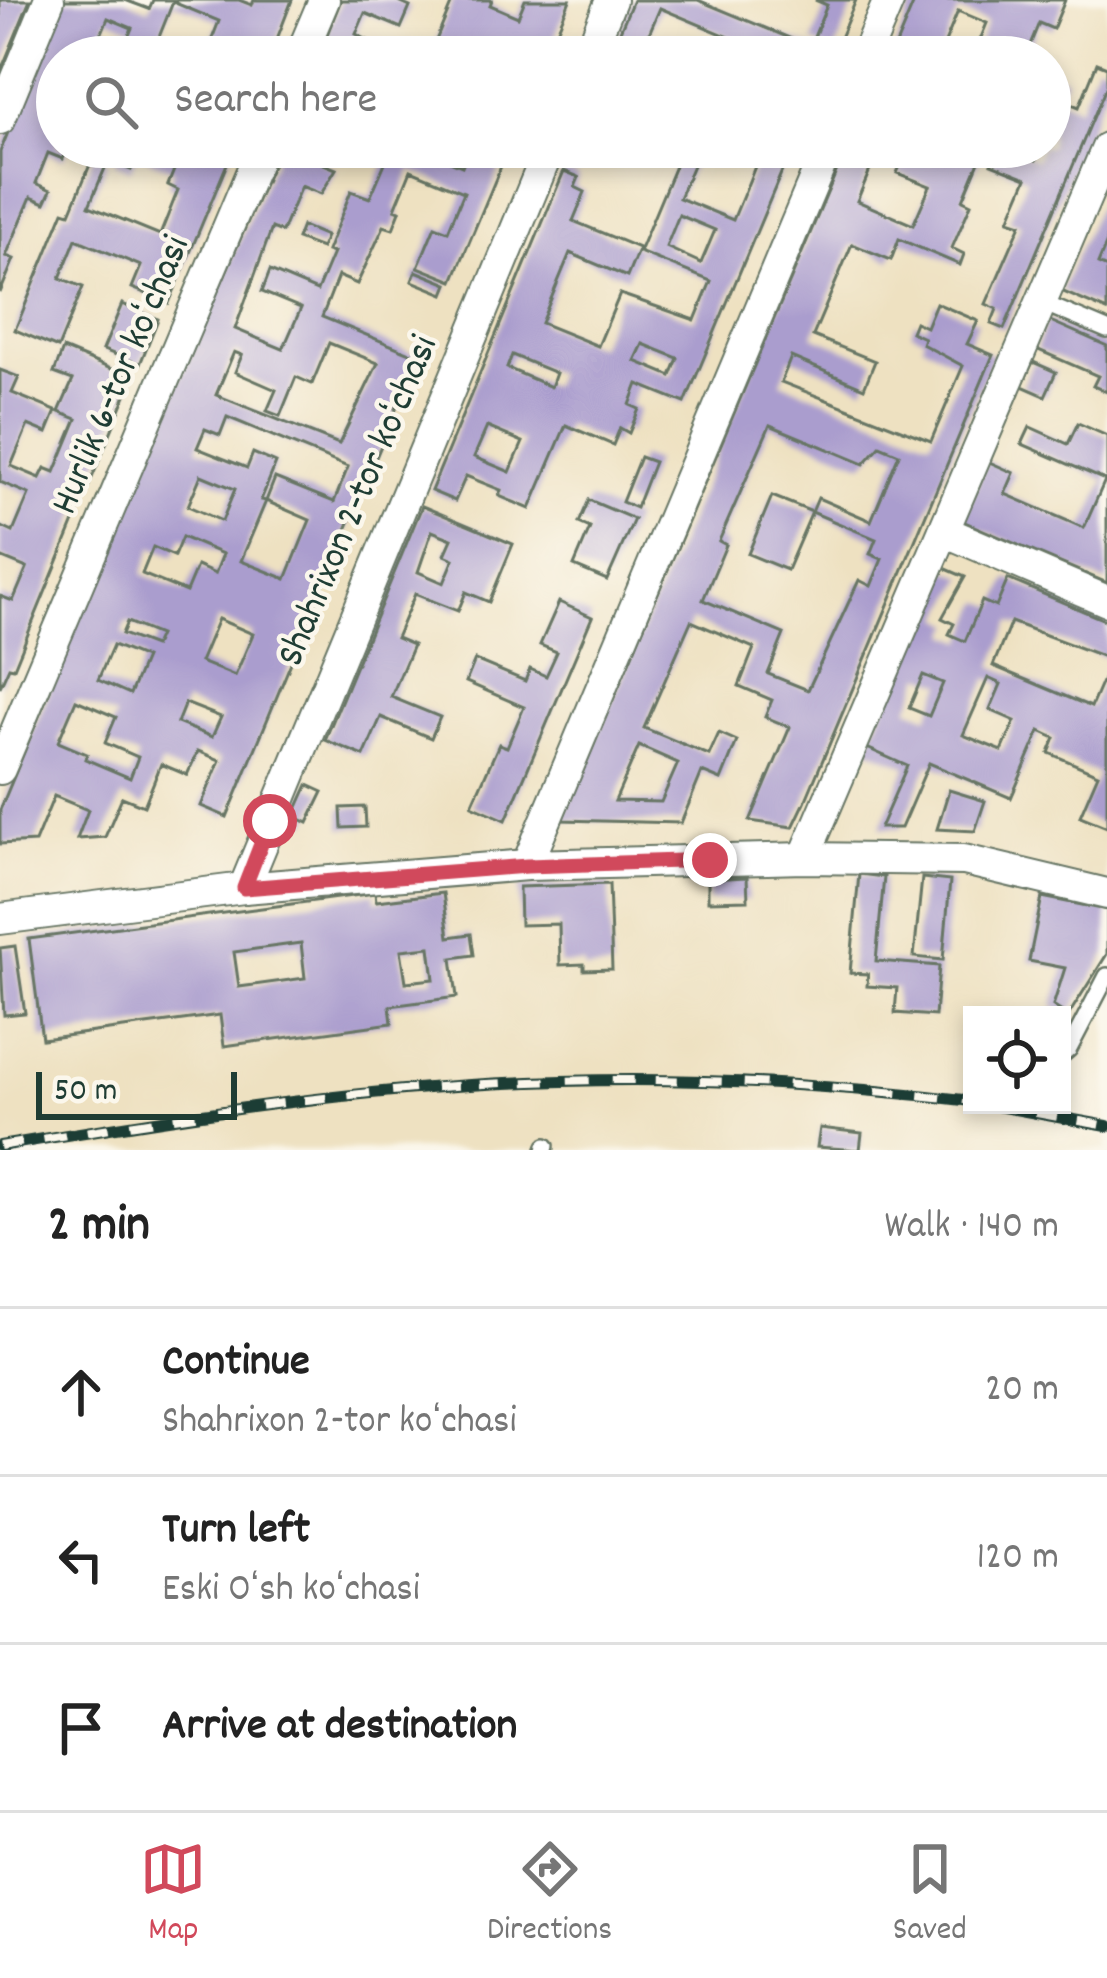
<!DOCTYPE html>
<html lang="en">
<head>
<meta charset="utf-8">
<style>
	body { margin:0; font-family:Dekko,sans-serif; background:#f6f6f6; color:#222 }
	.controls { position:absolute; right:36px; bottom:36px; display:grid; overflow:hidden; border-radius:0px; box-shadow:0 6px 18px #0003 }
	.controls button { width:108px; height:108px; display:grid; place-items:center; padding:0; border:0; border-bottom:3px solid #e0e0e0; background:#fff; color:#222; font:60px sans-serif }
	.scale { position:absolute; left:36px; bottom:30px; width:201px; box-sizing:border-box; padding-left:12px; border:6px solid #1f3d34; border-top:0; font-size:33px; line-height:42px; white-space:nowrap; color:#1f3d34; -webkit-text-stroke:9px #fbf7ec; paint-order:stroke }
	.stop { position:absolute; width:36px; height:36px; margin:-27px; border:9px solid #d1495b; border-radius:50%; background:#fff }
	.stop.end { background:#d1495b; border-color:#fff; box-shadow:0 3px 12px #0008 }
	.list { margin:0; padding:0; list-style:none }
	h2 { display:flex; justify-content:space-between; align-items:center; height:156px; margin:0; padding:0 48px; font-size:51px }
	h2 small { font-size:39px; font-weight:400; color:#767676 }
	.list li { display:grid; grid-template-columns:78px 1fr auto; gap:36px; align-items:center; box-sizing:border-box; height:168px; padding:0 48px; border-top:3px solid #e0e0e0 }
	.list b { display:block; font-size:45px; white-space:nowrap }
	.list p { margin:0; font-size:39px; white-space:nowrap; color:#767676 }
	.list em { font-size:39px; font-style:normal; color:#767676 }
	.icon { flex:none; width:66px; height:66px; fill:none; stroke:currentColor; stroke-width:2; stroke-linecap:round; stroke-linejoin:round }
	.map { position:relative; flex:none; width:1107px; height:1150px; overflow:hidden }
	.search { position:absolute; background:#fff; box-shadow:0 6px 18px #0003; left:36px; right:36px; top:36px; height:132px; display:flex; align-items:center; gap:30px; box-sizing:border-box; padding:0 42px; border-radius:66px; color:#767676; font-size:45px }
	.sheet { height:660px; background:#fff }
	nav { display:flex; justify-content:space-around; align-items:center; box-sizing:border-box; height:168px; border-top:3px solid #e0e0e0; background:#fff; font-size:33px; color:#767676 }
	nav a { display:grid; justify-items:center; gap:6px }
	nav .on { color:#d1495b }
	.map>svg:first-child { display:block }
	.building { fill:#aa9dce; fill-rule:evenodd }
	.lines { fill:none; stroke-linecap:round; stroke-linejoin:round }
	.lane-casing { stroke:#677665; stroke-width:20 }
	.street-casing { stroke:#677665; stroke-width:34 }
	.lane { stroke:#fff; stroke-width:15 }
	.street { stroke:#fff; stroke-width:30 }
	.rail-casing { stroke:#1f3d34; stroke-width:12 }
	.rail { stroke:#fbf7ec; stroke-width:8; stroke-dasharray:22; stroke-linecap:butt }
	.route { stroke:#d1495b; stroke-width:15 }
	.labels { text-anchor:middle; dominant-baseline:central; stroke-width:9; stroke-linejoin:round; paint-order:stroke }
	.street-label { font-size:39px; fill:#1f3d34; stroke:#fbf7ec }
</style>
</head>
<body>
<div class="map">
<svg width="1107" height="1150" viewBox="0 0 1107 1150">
	<rect width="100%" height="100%" fill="#fbf7ec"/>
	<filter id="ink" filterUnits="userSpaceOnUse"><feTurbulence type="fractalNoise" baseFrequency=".00833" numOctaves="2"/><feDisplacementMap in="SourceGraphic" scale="24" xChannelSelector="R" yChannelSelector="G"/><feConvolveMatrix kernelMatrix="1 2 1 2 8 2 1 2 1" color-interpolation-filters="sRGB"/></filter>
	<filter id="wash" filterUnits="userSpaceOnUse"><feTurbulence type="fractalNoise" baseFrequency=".004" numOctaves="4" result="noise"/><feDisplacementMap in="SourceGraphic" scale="48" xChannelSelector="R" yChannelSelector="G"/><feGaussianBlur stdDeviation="2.7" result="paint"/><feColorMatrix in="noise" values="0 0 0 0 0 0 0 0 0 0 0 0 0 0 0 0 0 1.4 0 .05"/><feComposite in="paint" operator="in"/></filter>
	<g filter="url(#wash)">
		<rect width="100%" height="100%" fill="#eee1c1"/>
		<g id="blocks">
			<g class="building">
				<path d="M0,0H30L0,73Z"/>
				<path d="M62,0H125L149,9L153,0H239L252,5L254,0H292L270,57H205L219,21L173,2L157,42L204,57H120L132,28L108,18L94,52L105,57H57V147H68L63,159L48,153L36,183L51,190L45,203L31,197L6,256L14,259L0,293V152Z"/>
				<path d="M341,0H394L410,7L401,28L365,13L356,34L401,57H318Z"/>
				<path d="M453,0H492L490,5L518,17L525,0H570L546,57H429Z"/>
				<path d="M633,0H698L811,47L806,57H726L734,39L660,8L639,57H609Z"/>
				<path d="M815,0H856L834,52L812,42L827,5Z"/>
				<path d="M915,0H1065L1053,29L1039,23L1025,57H973L987,23L958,11L942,50L959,57H891Z"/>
				<path d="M1097,63L1107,67V85L1004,329L991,324L997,309L986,304L1021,224L1009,220L1027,178L991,164L998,147H1022L1019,153L1036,160L1041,147H1050V72L1066,78L1057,98L1079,107Z"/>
				<path d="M121,147H234L169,303L132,288L141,266L76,239L60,278L83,287L58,348L15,330L64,211L70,213L94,155L108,161L89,206L160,235L178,190L168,185L174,170L138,155L131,170L114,163Z"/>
				<path d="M280,147H328L321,163L336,169L321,194L301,186L282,232L272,228L235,329L283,349L301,308L262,292L270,271L317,291L333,253L327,251L351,191L370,198L387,158L361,147H416L462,166L470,147H509L453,281L418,267L435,226L448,231L464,192L411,170L395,209L400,211L393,229L384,226L357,284L338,276L322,317L418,356L227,817L201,806L220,760L198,751L187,775L161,764L144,806L122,797L105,837L77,839L88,810L54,796L35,842L0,844V810L50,690L47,688ZM329,343L378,363L339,444L216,395L234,352L242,355L235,372L276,390L267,411L280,416L296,377L312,384ZM227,417L348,467L334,502L275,478L266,501L261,500L276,463L253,453L247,468L197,448L205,429L220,435ZM201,475L235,489L222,521L188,506ZM266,501L310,520L286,579L241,561ZM182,537L223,554L215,574L197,566L186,592L142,574L153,547L174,556ZM218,619L253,634L235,676L200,662ZM127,622L159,635L154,646L122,634ZM113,645L145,658L130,694L98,680ZM76,700L116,717L105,743L138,757L130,778L85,759L87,754L58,742ZM185,703L221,717L212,737L177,723Z"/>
				<path d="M571,147H603L596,163L569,152Z"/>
				<path d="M683,147H714L708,162L696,158L679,198L733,220L763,147H792L685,403L638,384L630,405L639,409L629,433L620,428L613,445L566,425L530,509L499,496L501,490L466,476L455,501L431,491L564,171L579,177L575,187L585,192L573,221L639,248L627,277L570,253L541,323L598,346L620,294L695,320L711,281L639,252ZM679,215L715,230L701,263L666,247ZM643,344L678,358L671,376L635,361ZM512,355L556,373L551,387L507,368ZM487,427L523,442L510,472L474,457Z"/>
				<path d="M853,147H892L884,167L873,163L857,201L913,225L930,186L897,173L906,153L931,163L937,147H985L963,200L971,204L952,248L964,254L960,265L899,239L891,260L852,244L813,336L875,361L864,388L791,357L781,382L931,441L963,366L922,344L924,338L911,332L915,322L926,327L936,303L978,321L967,344L993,355L805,802L793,827L750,821L790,727L765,717L772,700L739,686L754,648L691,621L644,728L709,755L719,733L737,741L721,780L702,772L681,823L562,820L845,151L851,153ZM770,425L864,464L880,446L899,454L871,521L818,498L812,512L772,496L748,554L787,570L812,512L876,539L870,554L882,559L871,586L859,580L808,690L768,674L784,634L703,600L726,545L719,541ZM639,746L678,763L661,802L615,801Z"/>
				<path d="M1107,184V242L1098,264L1107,268V311L1061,291Z"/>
				<path d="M302,226L326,236L321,248L297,239Z"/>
				<path d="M416,271L448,284L444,294L412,281Z"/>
				<path d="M122,304L158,319L140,364L103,350Z"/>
				<path d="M1048,320L1107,346V392L1093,386L1098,376L1036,349Z"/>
				<path d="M63,349L133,378L14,668L9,667L0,687V596L13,601L27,568L0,557V526L13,532L29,494L0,482V370L19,377L12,393L56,411L47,433L28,425L11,466L40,478L45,468L55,472L77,419L59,412L73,380L54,373Z"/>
				<path d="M1033,362L1056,372L1045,396L1022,386Z"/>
				<path d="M1078,423L1107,436V583L962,521L987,461L1014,473L1005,494L1084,528L1105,480L1022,444L1030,427L1068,444Z"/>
				<path d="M640,457L654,462L636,508L622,502Z"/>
				<path d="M589,500L634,519L607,580L574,566L590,528L579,523Z"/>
				<path d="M422,506L513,544L489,602L466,592L458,611L415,594L396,638L413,645L391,697L440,717L431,738L381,717L364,756L325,740ZM432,531L452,539L445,555L454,559L444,583L418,572Z"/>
				<path d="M944,568L965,577L942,618L954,624L949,634L965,641L982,601L996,607L1008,579L1107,621V658L1011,622L993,666L1091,707L1107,670V827L1080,816L1098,774L1049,753L1055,738L1040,731L1011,798L929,763L901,828H880L907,766L867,748ZM923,675L943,683L929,716L909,708ZM988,678L1001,684L990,710L1015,721L1002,751L963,735Z"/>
				<path d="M559,602L592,617L506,820L472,805L499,744L507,747L524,707L466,682L475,660L525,681L530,669L546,676L557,652L540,645Z"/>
				<path d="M308,785L323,792L308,823L294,816Z"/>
				<path d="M949,790L985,801L975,831L937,829Z"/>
				<path d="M365,807L366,827L342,828L341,808Z"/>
				<path d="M859,874L884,877L876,961L939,966L935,1016L895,1013L897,988L867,986L868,974L850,973Z"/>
				<path d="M747,877L748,900L708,901V879Z"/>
				<path d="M922,878L950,881L943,960L914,957Z"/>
				<path d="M609,884L612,969L584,970V964L560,965L559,924L520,925L519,887Z"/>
				<path d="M375,893L376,901L443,893L449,937L471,934L474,955L452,958L457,997L390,1006L392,1023L224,1046L220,1015L42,1039L29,939ZM301,943L305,978L239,987L234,952ZM430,947L434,979L406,982L401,950Z"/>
				<path d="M1042,897L1107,910V954L1068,1016L1053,1006L1065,968L1029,961Z"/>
				<path d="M15,946L25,1013L4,1015L0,948Z"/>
				<path d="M820,1128L862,1133L860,1150L817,1147Z"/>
			</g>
		</g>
	</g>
	<g filter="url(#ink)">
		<use href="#blocks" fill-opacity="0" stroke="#677665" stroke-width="3"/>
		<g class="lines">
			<defs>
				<g id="lane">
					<path d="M1043,303L1107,330"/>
					<path d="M1062,1055L1069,1049L1107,976"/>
					<path d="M545,1150L546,1146"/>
				</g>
				<g id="street">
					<path d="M300,57L324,0"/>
					<path d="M588,57L611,0"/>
					<path d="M865,57L889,0"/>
					<path d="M0,119L49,0"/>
					<path d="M944,531L1107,601"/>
					<path d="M0,769L262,147"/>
					<path d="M804,858L1107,148"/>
					<path d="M527,865L828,147"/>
					<path d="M244,888L550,147"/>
					<path d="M0,919L244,888L527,865L804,858L964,860L1107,894"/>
				</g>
			</defs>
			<use href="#lane" class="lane-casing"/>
			<use href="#street" class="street-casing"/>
			<use href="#lane" class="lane"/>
			<use href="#street" class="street"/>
			<defs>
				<g id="rail">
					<path d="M992,1105L1107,1126"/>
					<path d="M0,1146C186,1115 373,1085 562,1081C698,1077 837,1085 972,1101"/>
				</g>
			</defs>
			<use href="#rail" class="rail-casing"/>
			<use href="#rail" class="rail"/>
		</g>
	</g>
	<g class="lines" filter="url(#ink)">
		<path class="route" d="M270,821L244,888L527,866L710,860"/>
	</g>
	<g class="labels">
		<g class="street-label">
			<text transform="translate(123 376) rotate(-67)">Hurlik 6-tor koʻchasi</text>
			<text transform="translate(360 502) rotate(-67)">Shahrixon 2-tor koʻchasi</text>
		</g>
	</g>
</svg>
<div class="controls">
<button><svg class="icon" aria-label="locate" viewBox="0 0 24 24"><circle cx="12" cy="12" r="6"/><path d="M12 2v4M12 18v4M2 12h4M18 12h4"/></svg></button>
</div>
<div class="scale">50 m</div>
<div class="stop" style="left:270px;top:821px"></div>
<div class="stop end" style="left:710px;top:860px"></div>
<div class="search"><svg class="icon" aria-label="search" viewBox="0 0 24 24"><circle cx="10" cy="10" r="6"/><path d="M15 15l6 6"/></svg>Search here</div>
</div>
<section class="sheet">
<h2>2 min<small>Walk · 140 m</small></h2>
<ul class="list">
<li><svg class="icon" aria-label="ahead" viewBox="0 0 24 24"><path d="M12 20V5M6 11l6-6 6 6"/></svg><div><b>Continue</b><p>Shahrixon 2-tor koʻchasi</p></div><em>20 m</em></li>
<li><svg class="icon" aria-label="left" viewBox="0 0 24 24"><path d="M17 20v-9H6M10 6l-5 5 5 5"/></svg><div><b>Turn left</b><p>Eski Oʻsh koʻchasi</p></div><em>120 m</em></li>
<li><svg class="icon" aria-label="arrive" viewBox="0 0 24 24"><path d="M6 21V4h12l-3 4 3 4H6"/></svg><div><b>Arrive at destination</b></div></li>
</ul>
</section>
<nav>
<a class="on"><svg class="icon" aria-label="map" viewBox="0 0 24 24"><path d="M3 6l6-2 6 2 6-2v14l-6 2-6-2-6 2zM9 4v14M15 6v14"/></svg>Map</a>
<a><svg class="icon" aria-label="directions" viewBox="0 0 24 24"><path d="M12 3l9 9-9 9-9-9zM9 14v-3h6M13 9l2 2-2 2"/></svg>Directions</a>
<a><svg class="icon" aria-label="saved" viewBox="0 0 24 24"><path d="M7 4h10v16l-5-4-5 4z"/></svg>Saved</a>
</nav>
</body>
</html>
